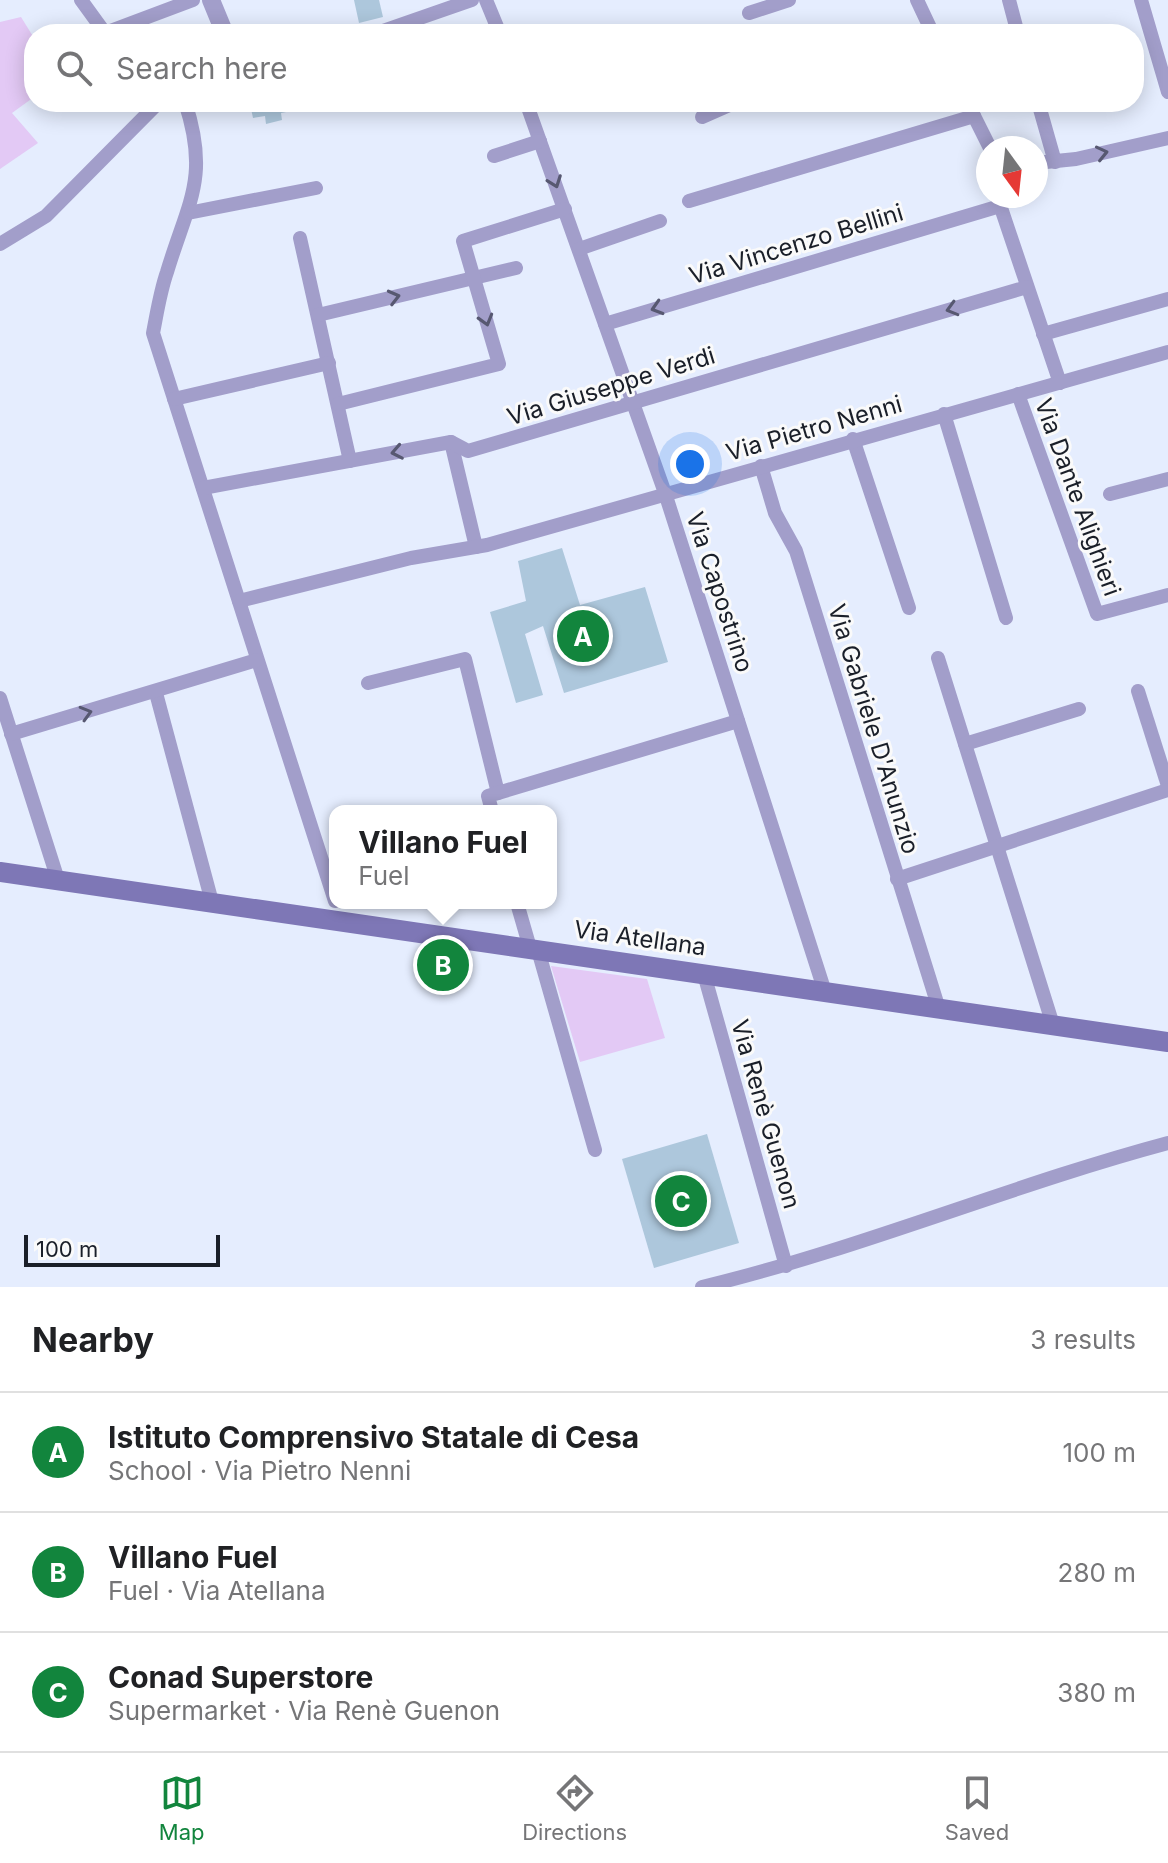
<!DOCTYPE html>
<html lang="en">
<head>
<meta charset="utf-8">
<style>
	body { margin:0; font-family:Inter,sans-serif; background:#f6f6f6; color:#202124 }
	.compass { position:absolute; left:976px; top:136px; width:72px; height:72px; border-radius:50%; background:#fff; box-shadow:0 4px 20px #0003; rotate:165deg }
	.scale { position:absolute; left:24px; bottom:20px; width:196px; box-sizing:border-box; padding-left:8px; border:4px solid #1a1f29; border-top:0; font-size:22px; line-height:28px; white-space:nowrap; color:#1a1f29; -webkit-text-stroke:6px #fafafa; paint-order:stroke }
	.you { position:absolute; left:690px; top:464px; width:28px; height:28px; margin:-20px; border:6px solid #fff; border-radius:50%; background:#1a73e8; box-shadow:0 0 0 12px #1a73e833 }
	.badge { display:grid; place-items:center; width:52px; height:52px; border-radius:50%; background:#12853d; color:#fff; font-size:26px; font-weight:700 }
	.pin { position:absolute; translate:-50% -50%; border:4px solid #fff; box-shadow:0 2px 8px #0006 }
	.popup { position:absolute; left:329px; top:805px; width:228px; height:104px; box-sizing:border-box; display:grid; place-content:center; border-radius:16px; background:#fff; filter:drop-shadow(0 2px 6px #0005); font-size:26px; white-space:nowrap; color:#757577 }
	.popup b { font-size:30px; color:#202124 }
	.popup::after { content:''; position:absolute; left:50%; top:100%; margin-left:-16px; border:16px solid transparent; border-top-color:#fff }
	.list { margin:0; padding:0; list-style:none }
	h2 { display:flex; justify-content:space-between; align-items:center; height:104px; margin:0; padding:0 32px; font-size:34px }
	h2 small { font-size:26px; font-weight:400; color:#757577 }
	.list li { display:grid; grid-template-columns:52px 1fr auto; gap:24px; align-items:center; box-sizing:border-box; height:120px; padding:0 32px; border-top:2px solid #e0e0e0 }
	.list b { display:block; font-size:30px; white-space:nowrap }
	.list p { margin:0; font-size:26px; white-space:nowrap; color:#757577 }
	.list em { font-size:26px; font-style:normal; color:#757577 }
	.icon { flex:none; width:44px; height:44px; fill:none; stroke:currentColor; stroke-width:2; stroke-linecap:round; stroke-linejoin:round }
	.map { position:relative; flex:none; width:1168px; height:1287px; overflow:hidden }
	.search { position:absolute; background:#fff; box-shadow:0 4px 20px #0003; left:24px; right:24px; top:24px; height:88px; display:flex; align-items:center; gap:20px; box-sizing:border-box; padding:0 28px; border-radius:32px; color:#757577; font-size:30px }
	.sheet { height:464px; background:#fff }
	nav { display:flex; justify-content:space-around; align-items:center; box-sizing:border-box; height:112px; border-top:2px solid #e0e0e0; background:#fff; font-size:22px; color:#757577 }
	nav a { display:grid; justify-items:center; gap:4px }
	nav .on { color:#12853d }
	.map>svg:first-child { display:block }
	.green { fill:#e3c9f5 }
	.building { fill:#adc7dc }
	.lines { fill:none; stroke-linecap:round; stroke-linejoin:round }
	.minor { stroke:#a29eca; stroke-width:14 }
	.tertiary { stroke:#a29eca; stroke-width:18 }
	.secondary { stroke:#7e77b6; stroke-width:20 }
	.oneway { stroke:#575871 }
	.labels { text-anchor:middle; dominant-baseline:central; stroke-width:6; stroke-linejoin:round; paint-order:stroke }
	.street-label { font-size:24px; fill:#1a1f29; stroke:#fafafa }
</style>
</head>
<body>
<div class="map">
<svg width="1168" height="1287" viewBox="0 0 1168 1287">
	<rect width="100%" height="100%" fill="#e5edfe"/>
	<g class="green">
		<path d="M21,17L34,38V97L12,113L38,143L0,169V22Z"/>
		<path d="M551,966L647,979L665,1038L580,1062Z"/>
	</g>
	<g class="building">
		<path d="M354,0H379L383,17L359,23Z"/>
		<path d="M260,102H311L312,107L281,113L282,120L266,124L265,116L253,118L250,104Z"/>
		<path d="M562,548L580,605L645,587L668,662L564,693L543,626L525,634L543,695L516,703L490,612L526,601L518,561Z"/>
		<path d="M707,1134L739,1243L654,1268L622,1159Z"/>
	</g>
	<g class="lines">
		<g class="minor">
			<path d="M81,0L105,33L193,0"/>
			<path d="M486,0L500,34"/>
			<path d="M917,0L933,34"/>
			<path d="M1009,0L1018,34"/>
			<path d="M1141,0L1168,92"/>
			<path d="M749,13L789,0"/>
			<path d="M374,34L472,0"/>
			<path d="M185,102C210,178 188,202 167,272C160,292 157,313 153,333L335,901"/>
			<path d="M526,102L665,493L825,992"/>
			<path d="M967,102L990,148"/>
			<path d="M1038,102L1055,162"/>
			<path d="M702,117L736,102"/>
			<path d="M494,156L540,141"/>
			<path d="M1036,163L1076,159L1168,138"/>
			<path d="M988,164V169"/>
			<path d="M997,196L1060,383"/>
			<path d="M689,201L974,116"/>
			<path d="M188,213L316,188"/>
			<path d="M300,238L350,461"/>
			<path d="M0,244L46,216L159,102"/>
			<path d="M579,249L660,221"/>
			<path d="M318,315L516,268"/>
			<path d="M605,324L1000,206"/>
			<path d="M1043,334L1168,299"/>
			<path d="M1018,394L1097,614L1168,595"/>
			<path d="M174,399L329,363"/>
			<path d="M338,404L499,364L463,241L565,209"/>
			<path d="M944,414L1006,618"/>
			<path d="M853,439L909,608"/>
			<path d="M451,442L476,547"/>
			<path d="M761,466L775,513L796,551L939,1009"/>
			<path d="M203,488L451,442L468,451L1027,287"/>
			<path d="M1110,494L1168,479"/>
			<path d="M239,601L411,558L487,545L1168,352"/>
			<path d="M938,658L1053,1025"/>
			<path d="M368,683L465,659L498,793"/>
			<path d="M1138,691L1168,786"/>
			<path d="M156,693L212,902"/>
			<path d="M0,698L58,880"/>
			<path d="M11,734L257,660"/>
			<path d="M965,744L1079,709"/>
			<path d="M492,811L488,796L738,721"/>
			<path d="M897,879L1168,790"/>
			<path d="M517,903L530,948"/>
			<path d="M538,950L595,1150"/>
			<path d="M704,974L786,1266"/>
			<path d="M702,1287C860,1249 1011,1185 1168,1143"/>
		</g>
		<path class="tertiary" d="M211,0L225,34"/>
		<path class="secondary" d="M0,872L1168,1042"/>
	</g>
	<defs><path id="oneway-chevron" d="M-2-3.5L2.5 0L-2 3.5" fill="none" stroke-width="1.6" stroke-linecap="round" stroke-linejoin="round" transform="scale(2)"/></defs>
	<g class="oneway">
		<use href="#oneway-chevron" transform="translate(1102 153) rotate(-13)"/>
		<use href="#oneway-chevron" transform="translate(555 182) rotate(70)"/>
		<use href="#oneway-chevron" transform="translate(394 297) rotate(-14)"/>
		<use href="#oneway-chevron" transform="translate(657 308) rotate(163)"/>
		<use href="#oneway-chevron" transform="translate(952 309) rotate(164)"/>
		<use href="#oneway-chevron" transform="translate(486 320) rotate(74)"/>
		<use href="#oneway-chevron" transform="translate(397 452) rotate(169)"/>
		<use href="#oneway-chevron" transform="translate(86 713) rotate(-16)"/>
	</g>
	<g class="labels">
		<g class="street-label">
			<text transform="translate(796 244) rotate(-17)">Via Vincenzo Bellini</text>
			<text transform="translate(611 386) rotate(-17)">Via Giuseppe Verdi</text>
			<text transform="translate(814 428) rotate(-16)">Via Pietro Nenni</text>
			<text transform="translate(1078 497) rotate(70)">Via Dante Alighieri</text>
			<text transform="translate(720 592) rotate(72)">Via Capostrino</text>
			<text transform="translate(874 729) rotate(73)">Via Gabriele D'Anunzio</text>
			<text transform="translate(640 938) rotate(8)">Via Atellana</text>
			<text transform="translate(766 1114) rotate(74)">Via Renè Guenon</text>
		</g>
	</g>
</svg>
<svg class="compass" viewBox="-18 -18 36 36"><path d="M0-13l5 13h-10z" fill="#e53935"/><path d="M0 13l5-13h-10z" fill="#757577"/></svg>
<div class="scale">100 m</div>
<div class="you"></div>
<div class="pin badge" style="left:583px;top:636px">A</div>
<div class="pin badge" style="left:443px;top:965px">B</div>
<div class="popup"><b>Villano Fuel</b>Fuel</div>
<div class="pin badge" style="left:681px;top:1201px">C</div>
<div class="search"><svg class="icon" aria-label="search" viewBox="0 0 24 24"><circle cx="10" cy="10" r="6"/><path d="M15 15l6 6"/></svg>Search here</div>
</div>
<section class="sheet">
<h2>Nearby<small>3 results</small></h2>
<ul class="list">
<li><span class="badge">A</span><div><b>Istituto Comprensivo Statale di Cesa</b><p>School · Via Pietro Nenni</p></div><em>100 m</em></li>
<li><span class="badge">B</span><div><b>Villano Fuel</b><p>Fuel · Via Atellana</p></div><em>280 m</em></li>
<li><span class="badge">C</span><div><b>Conad Superstore</b><p>Supermarket · Via Renè Guenon</p></div><em>380 m</em></li>
</ul>
</section>
<nav>
<a class="on"><svg class="icon" aria-label="map" viewBox="0 0 24 24"><path d="M3 6l6-2 6 2 6-2v14l-6 2-6-2-6 2zM9 4v14M15 6v14"/></svg>Map</a>
<a><svg class="icon" aria-label="directions" viewBox="0 0 24 24"><path d="M12 3l9 9-9 9-9-9zM9 14v-3h6M13 9l2 2-2 2"/></svg>Directions</a>
<a><svg class="icon" aria-label="saved" viewBox="0 0 24 24"><path d="M7 4h10v16l-5-4-5 4z"/></svg>Saved</a>
</nav>
</body>
</html>
